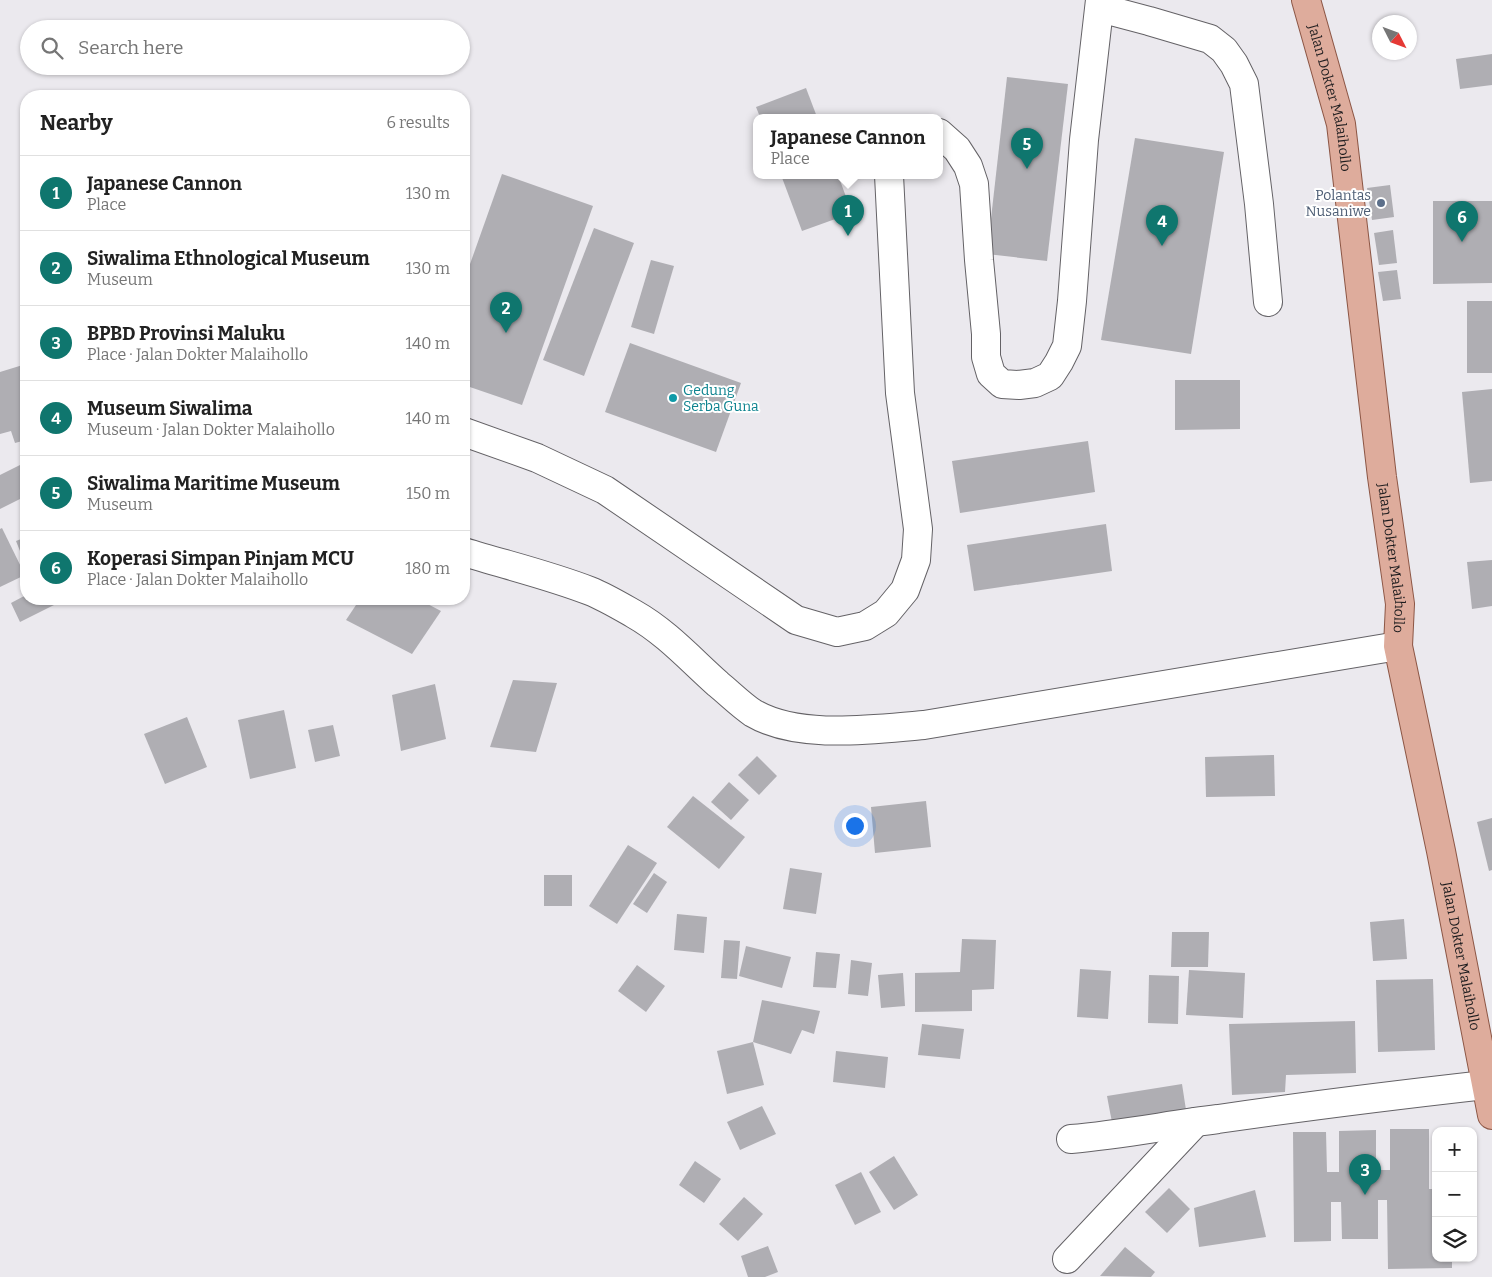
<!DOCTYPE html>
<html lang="en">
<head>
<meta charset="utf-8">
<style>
	body { margin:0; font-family:Bitter,serif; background:#f2f2f2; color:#222 }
	.controls { position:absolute; right:15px; bottom:15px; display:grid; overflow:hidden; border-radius:10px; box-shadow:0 1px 4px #0004 }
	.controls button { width:45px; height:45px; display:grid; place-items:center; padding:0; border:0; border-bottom:1px solid #e0e0e0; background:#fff; color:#222; font:25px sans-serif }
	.compass { position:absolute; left:1372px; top:15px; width:45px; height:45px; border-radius:50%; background:#fff; box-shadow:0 1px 4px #0004; rotate:132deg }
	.you { position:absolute; left:854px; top:825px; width:18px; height:18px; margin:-12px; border:4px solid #fff; border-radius:50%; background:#1a73e8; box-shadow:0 0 0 8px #1a73e833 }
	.badge { display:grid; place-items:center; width:32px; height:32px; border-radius:50%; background:#0f766e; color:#fff; font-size:16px; font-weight:700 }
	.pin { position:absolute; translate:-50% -41px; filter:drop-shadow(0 1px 2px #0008) }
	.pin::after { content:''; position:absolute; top:26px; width:18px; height:15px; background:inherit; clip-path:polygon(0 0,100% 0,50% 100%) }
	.popup { position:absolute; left:753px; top:114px; width:190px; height:65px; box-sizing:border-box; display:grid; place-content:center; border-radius:10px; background:#fff; filter:drop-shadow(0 1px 4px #0005); font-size:16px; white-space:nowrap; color:#767676 }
	.popup b { font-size:19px; color:#222 }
	.popup::after { content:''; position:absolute; left:50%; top:100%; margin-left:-10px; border:10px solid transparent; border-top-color:#fff }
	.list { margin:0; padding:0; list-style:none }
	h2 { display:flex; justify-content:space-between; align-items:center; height:65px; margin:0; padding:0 20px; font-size:21px }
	h2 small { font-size:16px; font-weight:400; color:#767676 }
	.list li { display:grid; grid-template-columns:32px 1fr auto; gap:15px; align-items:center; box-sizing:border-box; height:75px; padding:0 20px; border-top:1px solid #e0e0e0 }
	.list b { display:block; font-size:19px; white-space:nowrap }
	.list p { margin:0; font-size:16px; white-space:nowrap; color:#767676 }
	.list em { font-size:16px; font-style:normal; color:#767676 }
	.icon { flex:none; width:28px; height:28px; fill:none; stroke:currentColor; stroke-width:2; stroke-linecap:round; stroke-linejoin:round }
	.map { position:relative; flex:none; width:1492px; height:1277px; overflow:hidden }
	.search { position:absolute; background:#fff; box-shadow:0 1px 4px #0004; left:20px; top:20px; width:450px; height:55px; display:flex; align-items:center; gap:12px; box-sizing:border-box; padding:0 18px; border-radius:28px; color:#767676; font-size:19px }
	.panel { position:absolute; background:#fff; box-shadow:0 1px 4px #0004; left:20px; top:90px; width:450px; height:515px; border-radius:20px }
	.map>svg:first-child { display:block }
	.building { fill:#afaeb3 }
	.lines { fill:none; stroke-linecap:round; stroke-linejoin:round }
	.minor-casing { stroke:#646266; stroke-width:30 }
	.major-casing { stroke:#8c5645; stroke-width:30 }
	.minor { stroke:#fff; stroke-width:28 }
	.major { stroke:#deac9c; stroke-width:28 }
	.service-dot { fill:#5c6f8a; stroke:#fff; stroke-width:2 }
	.culture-dot { fill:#0f9aa8; stroke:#fff; stroke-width:2 }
	.labels { text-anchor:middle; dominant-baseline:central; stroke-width:4; stroke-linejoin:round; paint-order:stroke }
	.street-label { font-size:14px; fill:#1d1c1e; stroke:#fff }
	.service-label { font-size:14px; fill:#4e5e75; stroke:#fff; text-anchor:end }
	.culture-label { font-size:14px; fill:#0d838f; stroke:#fff; text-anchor:start }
</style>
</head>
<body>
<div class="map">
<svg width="1492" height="1277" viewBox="0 0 1492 1277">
	<rect width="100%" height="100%" fill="#ebe9ee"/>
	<g class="building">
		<path d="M1492,54V85L1460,89L1456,59Z"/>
		<path d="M1007,77L1068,84L1047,261L987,254Z"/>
		<path d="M806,88L817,117H760L756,107Z"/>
		<path d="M1135,138L1224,152L1191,354L1101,340Z"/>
		<path d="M502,174L593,206L522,405L464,385V281Z"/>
		<path d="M781,175H838L852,213L802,231Z"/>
		<path d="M1390,185L1394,217L1372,220L1367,188Z"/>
		<path d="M1433,201H1492V283L1433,284Z"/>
		<path d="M594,228L634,243L584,376L543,360Z"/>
		<path d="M1393,230L1397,263L1379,265L1374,233Z"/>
		<path d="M651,260L674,266L654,334L631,327Z"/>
		<path d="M1397,270L1401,299L1383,301L1378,272Z"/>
		<rect x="1467" y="301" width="25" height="72"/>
		<path d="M630,343L741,383L716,452L605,412Z"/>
		<path d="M26,364V440L15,443L11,431L0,434V372Z"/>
		<path d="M1175,380H1240V429L1175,430Z"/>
		<path d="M1492,389V481L1470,483L1462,392Z"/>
		<path d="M1088,441L1095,492L960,513L952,461Z"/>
		<path d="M26,462V496L0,509V475Z"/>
		<path d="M1106,524L1112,571L974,591L967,545Z"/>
		<path d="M2,528L25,575L0,587V529Z"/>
		<path d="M26,537V566L16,541Z"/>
		<path d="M1492,560V606L1472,609L1467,562Z"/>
		<path d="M26,595V599H59L60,602L20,622L11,603Z"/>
		<path d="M360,599H418L441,611L412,654L346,620Z"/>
		<path d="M513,680L557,683L536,752L490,747Z"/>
		<path d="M435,684L446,739L401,751L392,695Z"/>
		<path d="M284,710L296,768L250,779L238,720Z"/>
		<path d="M187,717L207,767L165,784L144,734Z"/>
		<path d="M333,725L340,756L315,762L308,730Z"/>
		<path d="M1274,755L1275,796L1206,797L1205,757Z"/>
		<path d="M757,756L777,776L759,795L738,775Z"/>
		<path d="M729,782L749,800L731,820L711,802Z"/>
		<path d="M693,796L745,837L719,869L667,827Z"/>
		<path d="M926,801L931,847L875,853L871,807Z"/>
		<path d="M1492,818V870L1489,871L1477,822Z"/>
		<path d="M628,845L657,863L617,924L589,906Z"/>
		<path d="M790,868L822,873L816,914L783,909Z"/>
		<path d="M654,873L667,882L647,913L633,904Z"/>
		<rect x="544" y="875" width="28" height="31"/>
		<path d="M677,914L707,917L704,953L674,950Z"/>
		<path d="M1404,919L1407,959L1373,961L1370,922Z"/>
		<path d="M1172,932H1209L1208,967H1171Z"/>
		<path d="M962,939L996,940L994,989L972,990V1011L915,1012V973L960,972Z"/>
		<path d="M724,940L740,941L737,979L721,978Z"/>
		<path d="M746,946L791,957L782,988L739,976Z"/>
		<path d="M816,952L840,954L836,988L813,987Z"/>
		<path d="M851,960L872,963L868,996L848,994Z"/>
		<path d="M637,965L665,986L646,1012L618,991Z"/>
		<path d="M1080,969L1111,971L1108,1019L1077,1017Z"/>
		<path d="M1189,970L1245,973L1243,1018L1186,1015Z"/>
		<path d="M903,973L905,1006L881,1008L878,975Z"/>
		<path d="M1149,975L1179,976L1178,1024L1148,1023Z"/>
		<path d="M1433,979L1435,1050L1378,1052L1376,980Z"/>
		<path d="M762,1000L820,1011L814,1034L802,1030L791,1054L753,1042Z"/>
		<path d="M1355,1021L1356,1073L1286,1075L1285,1092L1232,1095L1229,1024Z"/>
		<path d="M922,1024L964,1029L960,1059L918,1055Z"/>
		<path d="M753,1042L764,1085L727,1094L717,1051Z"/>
		<path d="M836,1051L888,1057L885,1088L833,1082Z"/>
		<path d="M1182,1084L1188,1123L1114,1133L1107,1096Z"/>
		<path d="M762,1106L776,1134L740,1150L727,1122Z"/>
		<path d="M1390,1129H1429V1189H1436V1258H1452V1268L1388,1269L1387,1200H1378V1239H1342L1341,1202H1331V1241L1294,1242L1293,1132H1326L1327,1172H1339V1131L1376,1130V1170H1390Z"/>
		<path d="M894,1156L918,1195L894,1210L869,1172Z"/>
		<path d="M695,1161L721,1179L704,1203L679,1185Z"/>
		<path d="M861,1172L881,1212L855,1225L835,1185Z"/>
		<path d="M1169,1188L1190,1209L1167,1233L1145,1212Z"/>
		<path d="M1255,1190L1266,1237L1199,1247L1194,1208Z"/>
		<path d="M744,1197L763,1214L738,1241L719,1224Z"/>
		<path d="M768,1246L778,1272L765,1277H748L741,1256Z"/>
		<path d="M1125,1247L1155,1272L1151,1277L1100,1276Z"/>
	</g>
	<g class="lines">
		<defs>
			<g id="minor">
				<path d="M1100,8L1149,21L1210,39L1224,50L1234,64L1244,84L1259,204L1268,302"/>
				<path d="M939,133L957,149L968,166L974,184L979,260L986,334V357L991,374L1002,384L1019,385L1035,383L1050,376L1059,362L1067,346L1072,301L1084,140L1100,0"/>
				<path d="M464,432L537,458L605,490L796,620L837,632L865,626L886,613L905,590L916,560L918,529L900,393L889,175"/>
				<path d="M464,552C506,565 549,575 590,591C605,597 620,606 634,614C666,632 691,660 718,684C729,693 741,705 753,713C799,740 873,729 924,725L1398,646"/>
				<path d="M1071,1139C1120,1135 1169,1125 1218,1119C1307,1106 1396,1095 1485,1085"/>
				<path d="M1067,1259L1196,1122"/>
			</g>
			<g id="major">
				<path id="s1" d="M1306,0L1341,124L1382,477L1400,604L1398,646L1441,851L1492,1115"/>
			</g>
		</defs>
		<use href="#minor" class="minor-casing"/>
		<use href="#major" class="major-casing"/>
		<use href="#minor" class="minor"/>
		<use href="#major" class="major"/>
	</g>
	<circle class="service-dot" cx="1381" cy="203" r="5"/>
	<circle class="culture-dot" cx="673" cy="398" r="5"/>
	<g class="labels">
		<g class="street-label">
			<text stroke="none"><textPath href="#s1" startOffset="101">Jalan Dokter Malaihollo</textPath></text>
			<text stroke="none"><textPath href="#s1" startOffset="566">Jalan Dokter Malaihollo</textPath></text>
			<text stroke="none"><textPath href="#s1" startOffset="971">Jalan Dokter Malaihollo</textPath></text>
		</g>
		<g class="service-label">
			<text x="1371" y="195">Polantas<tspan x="1371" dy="16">Nusaniwe</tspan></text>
		</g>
		<g class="culture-label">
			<text x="683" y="390">Gedung<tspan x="683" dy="16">Serba Guna</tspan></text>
		</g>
	</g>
</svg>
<div class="controls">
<button>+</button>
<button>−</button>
<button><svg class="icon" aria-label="layers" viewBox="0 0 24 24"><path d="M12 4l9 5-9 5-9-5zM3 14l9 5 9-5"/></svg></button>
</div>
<svg class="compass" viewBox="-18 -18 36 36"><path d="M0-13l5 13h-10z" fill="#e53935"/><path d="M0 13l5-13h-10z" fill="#767676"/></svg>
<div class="you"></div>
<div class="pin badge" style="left:848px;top:236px">1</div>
<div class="popup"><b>Japanese Cannon</b>Place</div>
<div class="pin badge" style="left:506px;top:333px">2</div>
<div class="pin badge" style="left:1365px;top:1195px">3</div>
<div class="pin badge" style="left:1162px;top:246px">4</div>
<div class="pin badge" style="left:1027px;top:169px">5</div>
<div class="pin badge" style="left:1462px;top:242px">6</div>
<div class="search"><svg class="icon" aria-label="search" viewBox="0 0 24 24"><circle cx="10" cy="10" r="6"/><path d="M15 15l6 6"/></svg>Search here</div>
<section class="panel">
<h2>Nearby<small>6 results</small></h2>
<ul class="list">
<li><span class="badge">1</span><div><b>Japanese Cannon</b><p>Place</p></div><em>130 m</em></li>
<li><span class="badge">2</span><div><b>Siwalima Ethnological Museum</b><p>Museum</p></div><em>130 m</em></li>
<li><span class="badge">3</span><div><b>BPBD Provinsi Maluku</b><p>Place · Jalan Dokter Malaihollo</p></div><em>140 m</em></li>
<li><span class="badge">4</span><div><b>Museum Siwalima</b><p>Museum · Jalan Dokter Malaihollo</p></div><em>140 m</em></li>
<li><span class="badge">5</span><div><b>Siwalima Maritime Museum</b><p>Museum</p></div><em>150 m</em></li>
<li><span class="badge">6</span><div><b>Koperasi Simpan Pinjam MCU</b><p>Place · Jalan Dokter Malaihollo</p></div><em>180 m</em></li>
</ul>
</section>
</div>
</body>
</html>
